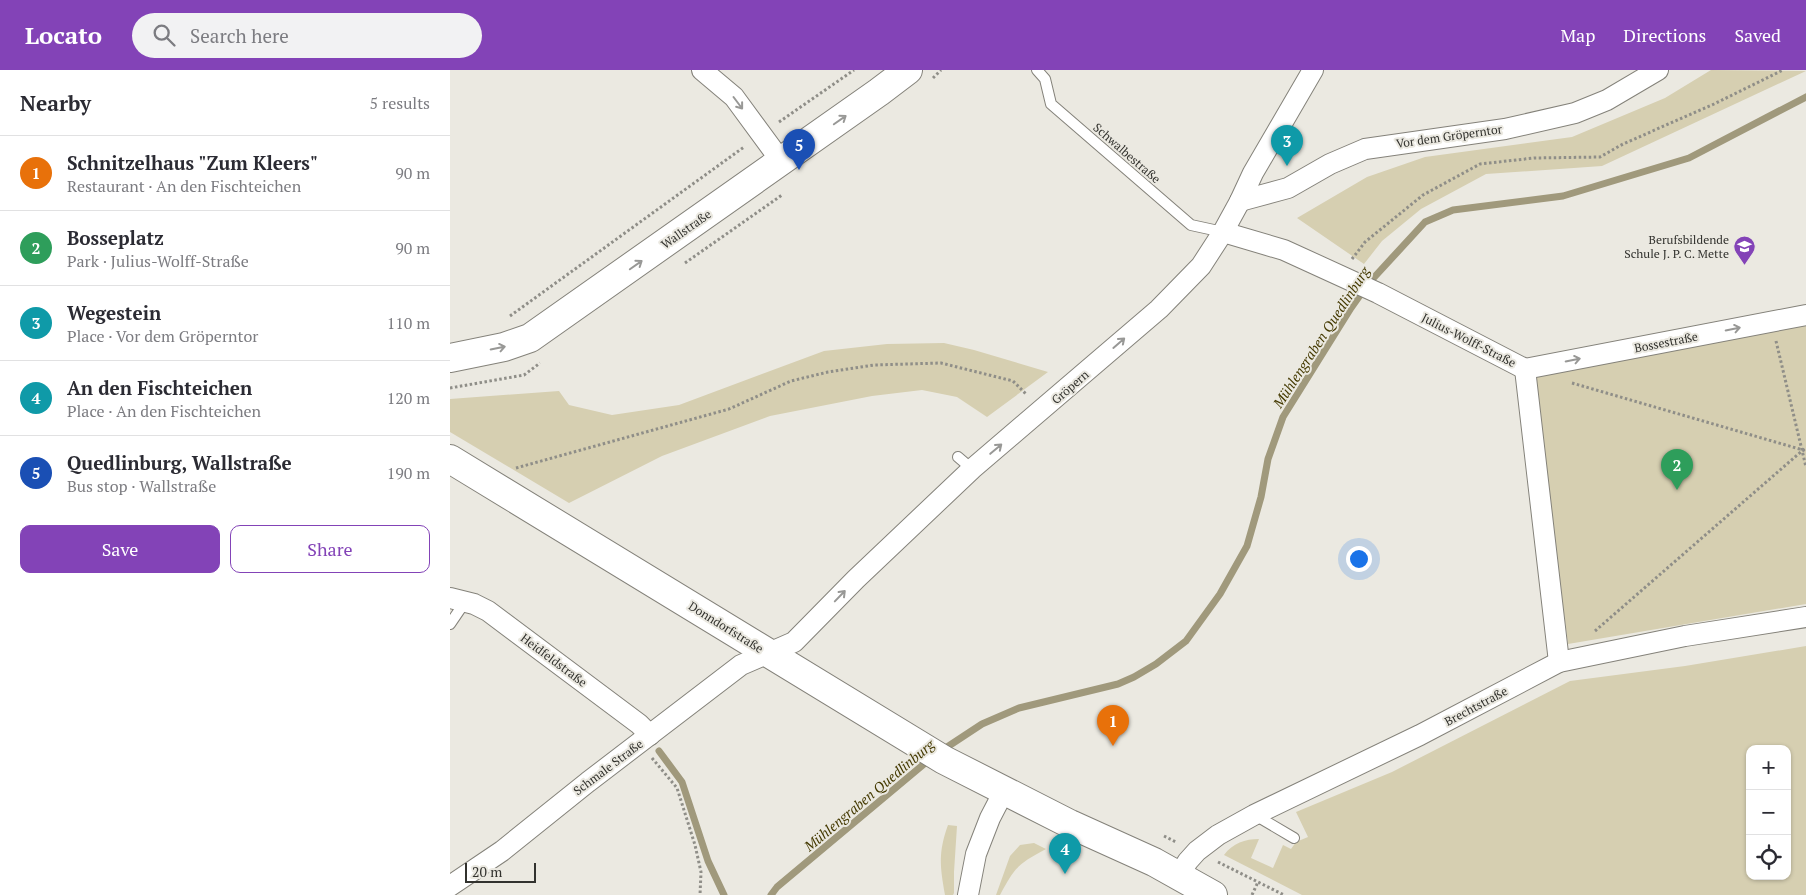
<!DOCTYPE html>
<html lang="en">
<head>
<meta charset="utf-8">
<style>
	body { margin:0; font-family:"PT Serif",serif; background:#f2f2f3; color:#2b2b33 }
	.controls { position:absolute; right:15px; bottom:15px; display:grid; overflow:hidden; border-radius:10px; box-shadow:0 1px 4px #0004 }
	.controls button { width:45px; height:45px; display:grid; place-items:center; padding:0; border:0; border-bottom:1px solid #e1e1e2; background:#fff; color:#2b2b33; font:25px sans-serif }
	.scale { position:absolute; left:15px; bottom:12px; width:71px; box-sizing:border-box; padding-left:5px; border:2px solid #32322e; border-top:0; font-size:14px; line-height:18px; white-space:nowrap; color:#32322e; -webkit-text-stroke:4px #ebe9e1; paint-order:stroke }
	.you { position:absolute; left:908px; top:488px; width:18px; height:18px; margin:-12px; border:4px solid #fff; border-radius:50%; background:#1a73e8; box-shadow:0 0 0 8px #1a73e833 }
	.badge { display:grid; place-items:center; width:32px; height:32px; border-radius:50%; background:#8343b7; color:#fff; font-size:16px; font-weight:700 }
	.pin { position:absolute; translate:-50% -41px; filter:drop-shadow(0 1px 2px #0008) }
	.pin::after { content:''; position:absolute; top:26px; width:18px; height:15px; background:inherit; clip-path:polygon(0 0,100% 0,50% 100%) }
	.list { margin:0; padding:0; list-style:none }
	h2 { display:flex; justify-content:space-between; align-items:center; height:65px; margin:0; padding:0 20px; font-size:21px }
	h2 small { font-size:16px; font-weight:400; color:#7c7c81 }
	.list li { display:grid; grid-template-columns:32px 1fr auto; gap:15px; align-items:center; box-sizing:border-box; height:75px; padding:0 20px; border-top:1px solid #e1e1e2 }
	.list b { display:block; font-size:19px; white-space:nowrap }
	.list p { margin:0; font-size:16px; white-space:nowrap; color:#7c7c81 }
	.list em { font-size:16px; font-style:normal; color:#7c7c81 }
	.actions { display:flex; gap:10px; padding:15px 20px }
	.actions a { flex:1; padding:11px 0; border:1px solid #8343b7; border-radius:10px; text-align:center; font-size:18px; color:#8343b7 }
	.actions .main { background:#8343b7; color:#fff }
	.icon { flex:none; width:28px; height:28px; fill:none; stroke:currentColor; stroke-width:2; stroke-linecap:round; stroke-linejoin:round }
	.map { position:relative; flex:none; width:1356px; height:825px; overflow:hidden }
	header { display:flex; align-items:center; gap:30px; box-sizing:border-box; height:70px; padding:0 25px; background:#8343b7; color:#fff }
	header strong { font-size:24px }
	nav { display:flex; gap:28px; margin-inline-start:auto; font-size:18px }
	.search { width:350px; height:45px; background:#f2f2f3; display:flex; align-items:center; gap:12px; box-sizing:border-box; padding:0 18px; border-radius:28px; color:#7c7c81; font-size:19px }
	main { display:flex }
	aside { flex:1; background:#fff }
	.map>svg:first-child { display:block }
	.green { fill:#d6cfb1; fill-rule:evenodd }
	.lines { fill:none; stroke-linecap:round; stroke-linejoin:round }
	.stream { stroke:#a0997c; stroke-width:7 }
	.lane-casing { stroke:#84827a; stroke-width:12 }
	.street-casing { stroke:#84827a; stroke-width:22 }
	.secondary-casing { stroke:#84827a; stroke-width:30 }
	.path { stroke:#8f8e88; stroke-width:3; stroke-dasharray:2.5 2.5; stroke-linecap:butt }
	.lane { stroke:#fff; stroke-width:10 }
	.street { stroke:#fff; stroke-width:20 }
	.secondary { stroke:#fff; stroke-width:28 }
	.oneway { stroke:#989896 }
	.labels { text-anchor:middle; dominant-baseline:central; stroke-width:4; stroke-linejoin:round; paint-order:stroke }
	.street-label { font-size:12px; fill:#32322e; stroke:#ebe9e1 }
	.poi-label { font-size:12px; fill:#32322e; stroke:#ebe9e1; text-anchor:end }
	.water-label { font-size:14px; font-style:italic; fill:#443900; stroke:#ebe9e1 }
</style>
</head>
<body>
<header>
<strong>Locato</strong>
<div class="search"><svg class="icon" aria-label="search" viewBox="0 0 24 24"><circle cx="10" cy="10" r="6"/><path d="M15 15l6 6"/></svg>Search here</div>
<nav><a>Map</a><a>Directions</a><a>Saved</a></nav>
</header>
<main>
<aside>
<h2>Nearby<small>5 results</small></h2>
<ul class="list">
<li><span class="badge" style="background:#e8710a">1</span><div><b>Schnitzelhaus &quot;Zum Kleers&quot;</b><p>Restaurant · An den Fischteichen</p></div><em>90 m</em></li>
<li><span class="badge" style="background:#2e9e5b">2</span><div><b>Bosseplatz</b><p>Park · Julius-Wolff-Straße</p></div><em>90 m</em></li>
<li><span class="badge" style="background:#0f9aa8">3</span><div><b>Wegestein</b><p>Place · Vor dem Gröperntor</p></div><em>110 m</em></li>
<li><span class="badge" style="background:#0f9aa8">4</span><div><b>An den Fischteichen</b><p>Place · An den Fischteichen</p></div><em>120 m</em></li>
<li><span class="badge" style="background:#1a4fb4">5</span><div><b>Quedlinburg, Wallstraße</b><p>Bus stop · Wallstraße</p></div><em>190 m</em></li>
</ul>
<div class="actions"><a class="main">Save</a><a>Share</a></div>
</aside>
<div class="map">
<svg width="1356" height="825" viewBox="0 0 1356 825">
	<rect width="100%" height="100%" fill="#ebe9e1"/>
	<g class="green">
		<path d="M1261,0L1356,1L1152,96L1036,104L971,139L932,171L914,194L847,148L917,107L975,87L1122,67L1215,28Z"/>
		<path d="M1356,237V534L1118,574L1083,307Z"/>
		<path d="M494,273L524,280L598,302L537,347L507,327L472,320L422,326L320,346L212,386L119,433L0,362V329L109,321L119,335L162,345L229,335L374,281L437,274Z"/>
		<path d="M1356,576V825H852L774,785C783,773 795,769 809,769L801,788L823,798L833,775L841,779L846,772L858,767L846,742L942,702L1120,611L1235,596ZM1300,679H1337V806H1300Z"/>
		<path d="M498,755L507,756L504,802V823L503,825H495C490,796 488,783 498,755Z"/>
		<path d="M584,773L596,779C568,794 565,797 550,825H546L560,786L570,775Z"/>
	</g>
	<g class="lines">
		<g class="stream">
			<path d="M209,681L232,712L258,791L274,825"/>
			<path d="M491,681L532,654L569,638L668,614L684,607L706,594L736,571L770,524L797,476L811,427L818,389L833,347L901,238L918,214L975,152L1003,140L1113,126L1239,88L1356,27"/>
			<path d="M321,825L327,817L480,689"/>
		</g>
		<defs>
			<g id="lane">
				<path d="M587,0L595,9L601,34L741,155L773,162"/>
				<path d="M508,387L522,399"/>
				<path d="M0,554L15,532"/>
				<path d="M805,745L844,768"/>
			</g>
			<g id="street">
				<path d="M252,0L284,27L331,91"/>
				<path d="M790,131L838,118L880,94L915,79L1055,59L1125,43L1157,30L1208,0"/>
				<path d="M773,162L834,180L928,223L1075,299"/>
				<path d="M1075,299L1109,592"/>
				<path d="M1075,299L1356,245"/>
				<path d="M0,528L24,534L38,541L189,654L200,665"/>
				<path d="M729,805L738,791L747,781L768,765L804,745L970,665L1109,592L1235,566L1356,547"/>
				<path d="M0,816L52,781L138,712L291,595L344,572L406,509L522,399L709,239L751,196L773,162L790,131L803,103L863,0"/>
				<path d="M518,825L526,784L540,748L554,721"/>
			</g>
			<g id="secondary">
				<path d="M0,288L54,277L80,268L429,22L458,0"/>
				<path d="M0,389L494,690L620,754L704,792L763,825"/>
			</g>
		</defs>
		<use href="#lane" class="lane-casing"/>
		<use href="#street" class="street-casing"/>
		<use href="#secondary" class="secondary-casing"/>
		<g class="path">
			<path d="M483,8L491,0"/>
			<path d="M329,52L404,0"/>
			<path d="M902,189L915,172L973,125L1030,94L1084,88L1150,87L1173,74L1264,34L1333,0"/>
			<path d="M235,193L332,125"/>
			<path d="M60,246L294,77"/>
			<path d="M1326,271L1356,397"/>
			<path d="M1122,313L1353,380L1356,378"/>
			<path d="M0,318L74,305L90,293"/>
			<path d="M66,398L279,339L341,311L378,302L424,295L491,293L563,311L576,324"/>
			<path d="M1145,561L1353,380L1356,381"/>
			<path d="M202,688L227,718L245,775L251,802L250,825"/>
			<path d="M714,766L726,772"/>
			<path d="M768,792L834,825"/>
			<path d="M802,825L808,812"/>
		</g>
		<use href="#lane" class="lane"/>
		<use href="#street" class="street"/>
		<use href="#secondary" class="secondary"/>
	</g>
	<defs><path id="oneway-shaft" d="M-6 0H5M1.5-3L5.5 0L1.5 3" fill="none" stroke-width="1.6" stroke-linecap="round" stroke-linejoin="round" transform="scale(1.25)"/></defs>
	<g class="oneway">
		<use href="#oneway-shaft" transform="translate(288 33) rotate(53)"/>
		<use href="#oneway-shaft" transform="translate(390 50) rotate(-35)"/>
		<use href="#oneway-shaft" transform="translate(186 195) rotate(-35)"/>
		<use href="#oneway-shaft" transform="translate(1283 259) rotate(-11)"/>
		<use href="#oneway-shaft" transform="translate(669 273) rotate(-41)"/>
		<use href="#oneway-shaft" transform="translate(48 278) rotate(-11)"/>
		<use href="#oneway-shaft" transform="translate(1123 290) rotate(-11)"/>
		<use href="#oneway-shaft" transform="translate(546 379) rotate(-40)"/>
		<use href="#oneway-shaft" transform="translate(390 526) rotate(-46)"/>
	</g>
	<defs>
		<symbol id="school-pin" viewBox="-11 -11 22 30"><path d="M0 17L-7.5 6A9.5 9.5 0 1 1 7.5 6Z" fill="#8343b7" stroke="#ebe9e1"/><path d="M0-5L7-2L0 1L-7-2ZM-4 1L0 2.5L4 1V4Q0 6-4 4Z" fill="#fff"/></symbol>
	</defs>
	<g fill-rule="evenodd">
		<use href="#school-pin" x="1282" y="164" width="25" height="34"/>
	</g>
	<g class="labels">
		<g class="street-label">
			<text transform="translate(999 66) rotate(-8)">Vor dem Gröperntor</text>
			<text transform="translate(677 83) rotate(41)">Schwalbestraße</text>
			<text transform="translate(236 159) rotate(-35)">Wallstraße</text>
			<text transform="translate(1019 270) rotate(27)">Julius-Wolff-Straße</text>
			<text transform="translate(1216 272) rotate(-11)">Bossestraße</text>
			<text transform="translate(620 317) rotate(-41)">Gröpern</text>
			<text transform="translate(276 557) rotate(32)">Donndorfstraße</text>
			<text transform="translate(104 590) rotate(37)">Heidfeldstraße</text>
			<text transform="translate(1026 636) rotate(-28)">Brechtstraße</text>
			<text transform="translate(158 697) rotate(-37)">Schmale Straße</text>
		</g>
		<g class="poi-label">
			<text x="1279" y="169">Berufsbildende<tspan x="1279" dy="14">Schule J. P. C. Mette</tspan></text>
		</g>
		<g class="water-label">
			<text transform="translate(871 267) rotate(-57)">Mühlengraben Quedlinburg</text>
			<text transform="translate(419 725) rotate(-40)">Mühlengraben Quedlinburg</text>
		</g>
	</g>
</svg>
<div class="controls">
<button>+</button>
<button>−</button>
<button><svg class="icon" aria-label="locate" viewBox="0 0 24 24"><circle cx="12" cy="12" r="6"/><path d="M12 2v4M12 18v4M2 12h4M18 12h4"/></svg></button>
</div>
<div class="scale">20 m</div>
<div class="you"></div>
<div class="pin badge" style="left:663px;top:676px;background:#e8710a">1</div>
<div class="pin badge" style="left:1227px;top:420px;background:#2e9e5b">2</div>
<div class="pin badge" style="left:837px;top:96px;background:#0f9aa8">3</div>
<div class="pin badge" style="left:615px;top:804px;background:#0f9aa8">4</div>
<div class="pin badge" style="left:349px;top:100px;background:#1a4fb4">5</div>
</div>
</main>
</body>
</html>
